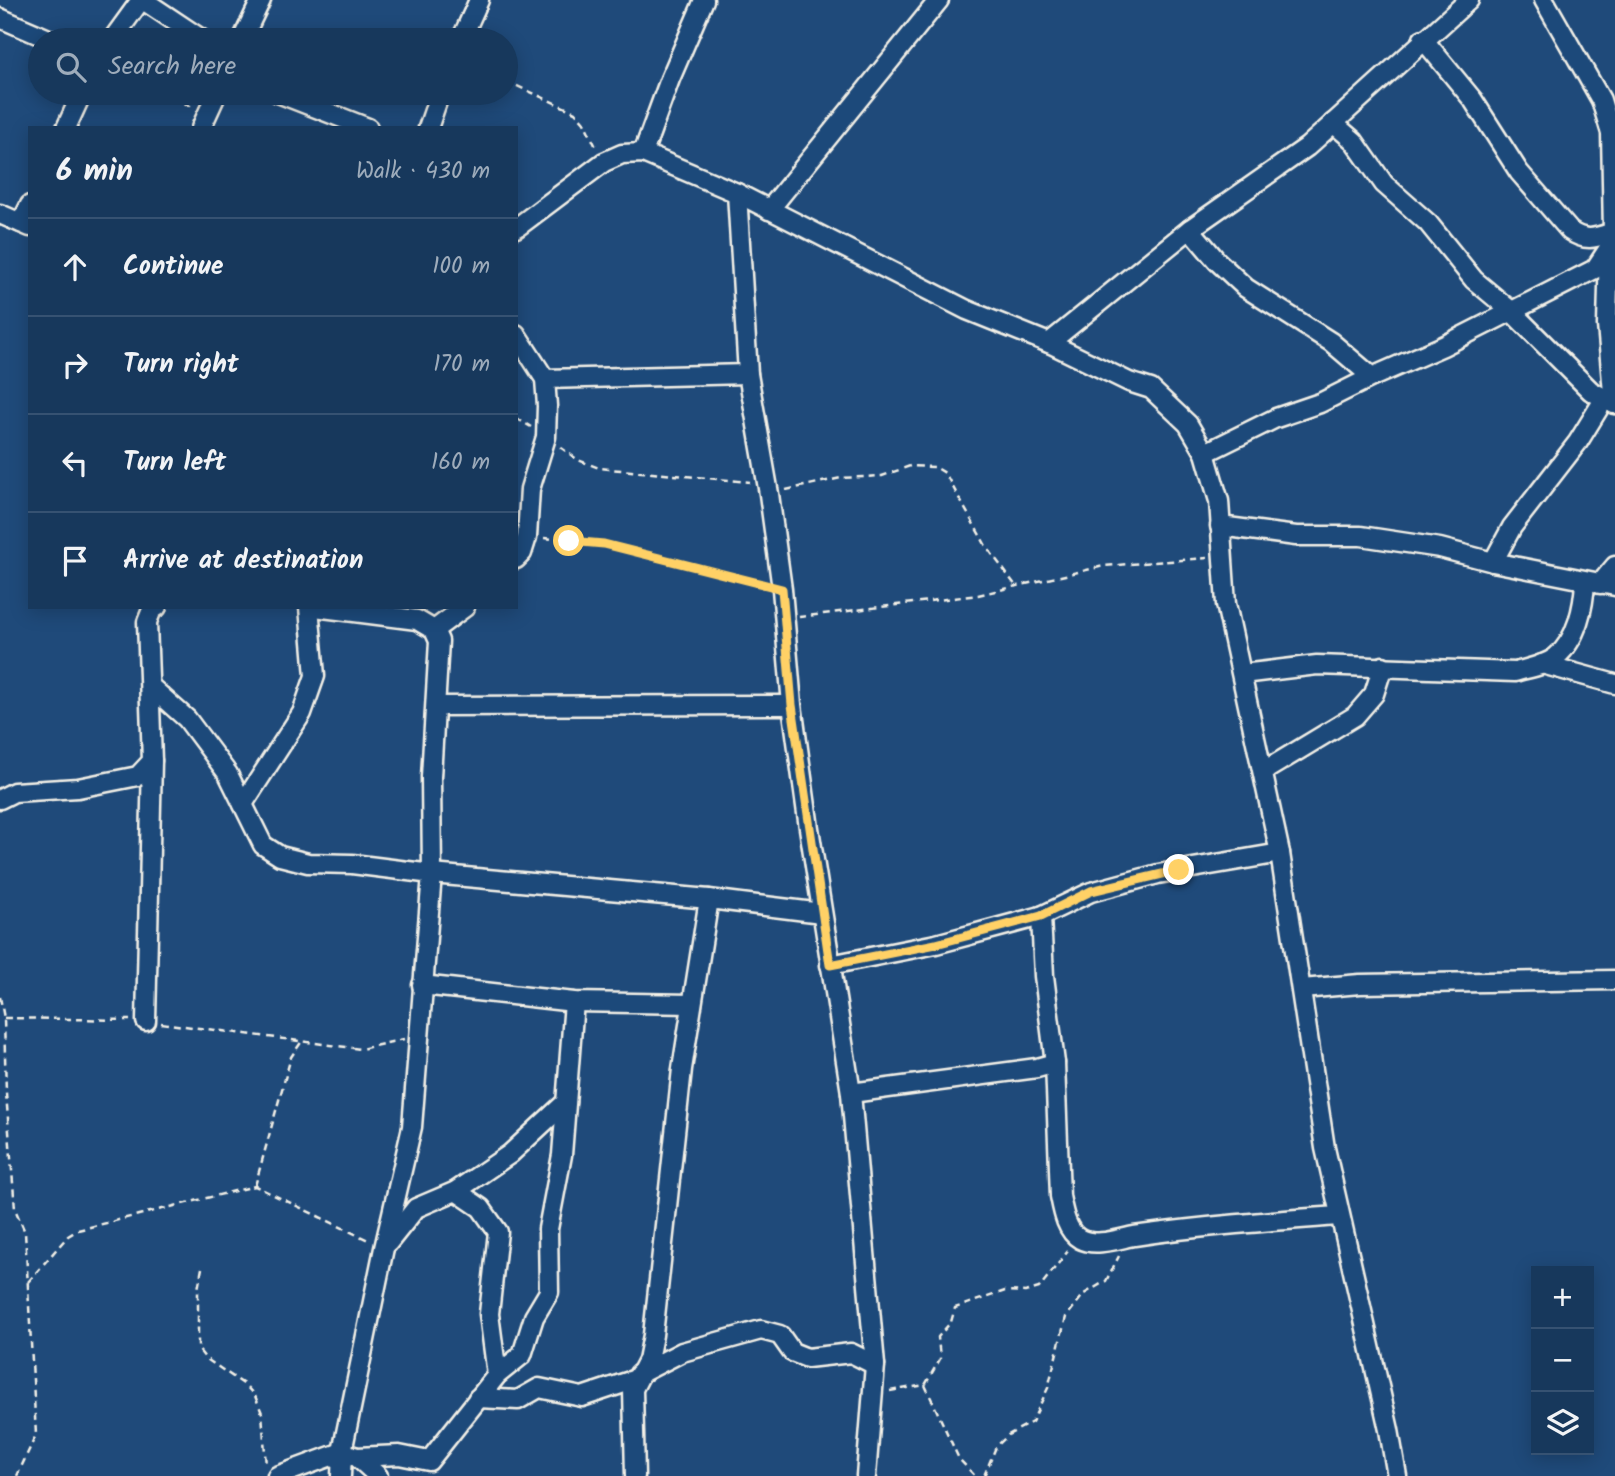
<!DOCTYPE html>
<html lang="en">
<head>
<meta charset="utf-8">
<style>
	body { margin:0; font-family:Kalam,sans-serif; background:#244365; color:#f1f3f6 }
	.controls { position:absolute; right:21px; bottom:21px; display:grid; overflow:hidden; border-radius:0px; box-shadow:0 4px 18px #0003 }
	.controls button { width:63px; height:63px; display:grid; place-items:center; padding:0; border:0; border-bottom:2px solid #365272; background:#17385c; color:#f1f3f6; font:35px sans-serif }
	.stop { position:absolute; width:21px; height:21px; margin:-16px; border:5px solid #ffd166; border-radius:50%; background:#fff }
	.stop.end { background:#ffd166; border-color:#fff; box-shadow:0 2px 7px #0008 }
	.list { margin:0; padding:0; list-style:none }
	h2 { display:flex; justify-content:space-between; align-items:center; height:91px; margin:0; padding:0 28px; font-size:30px }
	h2 small { font-size:23px; font-weight:400; color:#9eacbb }
	.list li { display:grid; grid-template-columns:46px 1fr auto; gap:21px; align-items:center; box-sizing:border-box; height:98px; padding:0 28px; border-top:2px solid #365272 }
	.list b { display:block; font-size:26px; white-space:nowrap }
	.list em { font-size:23px; font-style:normal; color:#9eacbb }
	.icon { flex:none; width:38px; height:38px; fill:none; stroke:currentColor; stroke-width:2; stroke-linecap:round; stroke-linejoin:round }
	.map { position:relative; flex:none; width:1615px; height:1476px; overflow:hidden }
	.search { position:absolute; background:#17385c; box-shadow:0 4px 18px #0003; left:28px; top:28px; width:490px; height:77px; display:flex; align-items:center; gap:18px; box-sizing:border-box; padding:0 24px; border-radius:38px; color:#9eacbb; font-size:26px }
	.panel { position:absolute; background:#17385c; box-shadow:0 4px 18px #0003; left:28px; top:126px; width:490px; height:483px; border-radius:0px }
	.map>svg:first-child { display:block }
	.lines { fill:none; stroke-linecap:round; stroke-linejoin:round }
	.street-casing { stroke:#f4f1e8; stroke-width:23 }
	.path { stroke:#f4f1e8; stroke-width:2.5; stroke-dasharray:7 5; stroke-linecap:butt }
	.street { stroke:#1f4a7a; stroke-width:18 }
	.route { stroke:#ffd166; stroke-width:9 }
</style>
</head>
<body>
<div class="map">
<svg width="1615" height="1476" viewBox="0 0 1615 1476">
	<rect width="100%" height="100%" fill="#1f4a7a"/>
	<filter id="ink" filterUnits="userSpaceOnUse"><feTurbulence type="fractalNoise" baseFrequency=".0143" numOctaves="2"/><feDisplacementMap in="SourceGraphic" scale="14" xChannelSelector="R" yChannelSelector="G"/><feConvolveMatrix kernelMatrix="1 2 1 2 8 2 1 2 1" color-interpolation-filters="sRGB"/></filter>
	<g filter="url(#ink)">
		<g class="lines">
			<defs>
				<g id="street">
					<path d="M143,0L203,40"/>
					<path d="M0,18L51,40"/>
					<path d="M1423,39L1473,100L1519,172L1570,231C1586,242 1595,238 1613,232"/>
					<path d="M112,40L141,0"/>
					<path d="M242,40L261,0"/>
					<path d="M461,40L479,0"/>
					<path d="M278,93L368,128"/>
					<path d="M1333,123L1354,141L1384,184L1428,223L1474,280L1510,310L1591,391L1615,404"/>
					<path d="M66,128L82,93"/>
					<path d="M201,128L217,93"/>
					<path d="M428,128L440,93"/>
					<path d="M643,153L670,79L704,0"/>
					<path d="M737,193L748,374L769,494L782,589L792,705L809,828L851,1093L875,1365L866,1476"/>
					<path d="M769,210L939,0"/>
					<path d="M0,214L30,227"/>
					<path d="M21,223L30,205"/>
					<path d="M516,228L604,162L622,154L643,153L737,193L967,310L1049,343L1129,382L1151,389L1188,424L1205,453L1219,501L1226,604L1280,853L1325,1148L1389,1430L1397,1476"/>
					<path d="M1190,229L1217,261L1246,288L1331,342L1372,377"/>
					<path d="M1609,248L1607,325L1614,404"/>
					<path d="M516,334L545,379L547,406L546,437L530,489L527,537L522,553L516,559"/>
					<path d="M1049,343L1190,229L1307,147L1469,0"/>
					<path d="M545,379L748,374"/>
					<path d="M1205,453L1276,418L1320,403L1372,377L1443,346L1595,269L1609,248L1613,232L1611,133L1601,100L1544,0"/>
					<path d="M1220,526L1296,536H1361L1440,548L1493,562L1615,586"/>
					<path d="M1493,562L1512,527L1578,442L1605,398"/>
					<path d="M1600,584L1615,566"/>
					<path d="M315,607L417,620L434,630L439,641L431,777L432,874L412,1127L384,1248L342,1452L341,1476"/>
					<path d="M434,630L465,607"/>
					<path d="M1542,664L1615,684"/>
					<path d="M1242,674L1317,665L1515,672C1528,668 1545,666 1556,657C1577,640 1584,606 1585,581"/>
					<path d="M151,687L187,719L228,774L263,845L280,856L308,863L352,864L432,874L709,899L822,913"/>
					<path d="M436,706L792,705"/>
					<path d="M1264,771L1355,716L1374,694L1383,666"/>
					<path d="M0,799L14,792L78,788L138,776L152,761L147,622L153,607H157"/>
					<path d="M243,804L302,713L315,676L309,607"/>
					<path d="M1041,916L1044,976L1055,1063L1060,1196C1063,1211 1066,1231 1080,1239C1095,1247 1118,1239 1134,1236C1202,1226 1270,1221 1339,1216"/>
					<path d="M830,965L936,944L1041,916L1091,892L1158,874L1280,853"/>
					<path d="M422,985L574,1002L692,1004"/>
					<path d="M1302,989L1360,984L1615,980"/>
					<path d="M146,1021L152,761"/>
					<path d="M851,1093L1037,1068L1055,1063"/>
					<path d="M456,1191L481,1208L498,1232L489,1314L497,1375"/>
					<path d="M388,1243L416,1208L456,1191L510,1154L566,1102"/>
					<path d="M639,1374L682,1352L761,1330L780,1335L792,1352L807,1358L851,1353L875,1365"/>
					<path d="M478,1398L518,1400L539,1388L582,1397L636,1379"/>
					<path d="M357,1457L378,1476"/>
					<path d="M277,1476L342,1452L357,1457L399,1455L429,1461L497,1375L522,1355L534,1317L549,1292L548,1229L562,1155L574,1002"/>
					<path d="M635,1476L633,1389L648,1360L653,1335L682,1069L709,899"/>
				</g>
			</defs>
			<use href="#street" class="street-casing"/>
			<g class="path">
				<path d="M506,81L575,112L584,122L597,149"/>
				<path d="M163,93L192,107"/>
				<path d="M516,418L531,427"/>
				<path d="M560,447L578,460L599,468L750,482"/>
				<path d="M786,490L841,478L882,476L910,466L935,467L945,473L986,546L1016,586"/>
				<path d="M544,538L604,544L767,585"/>
				<path d="M799,617L978,595L1104,566L1207,558"/>
				<path d="M0,997L4,1018L6,1093L15,1209L25,1232L36,1435L17,1476"/>
				<path d="M4,1018L130,1020"/>
				<path d="M161,1023L361,1049L404,1039"/>
				<path d="M255,1186L291,1057L302,1041"/>
				<path d="M202,1268L198,1289V1349L205,1358L245,1385L255,1396L262,1413L266,1466"/>
				<path d="M28,1282L68,1236L78,1230L255,1186L368,1240"/>
				<path d="M925,1385L959,1459L975,1476"/>
				<path d="M890,1391L925,1385L940,1359L938,1337L951,1322L955,1308L1005,1291L1025,1292L1039,1288L1068,1251"/>
				<path d="M984,1476L996,1447L1008,1435L1032,1422L1048,1388L1066,1317L1084,1294L1106,1281L1119,1256"/>
			</g>
			<use href="#street" class="street"/>
		</g>
	</g>
	<g class="lines" filter="url(#ink)">
		<path class="route" d="M569,541L604,544L782,589L792,705L830,965L936,944L1041,916L1091,891L1179,870"/>
	</g>
</svg>
<div class="controls">
<button>+</button>
<button>−</button>
<button><svg class="icon" aria-label="layers" viewBox="0 0 24 24"><path d="M12 4l9 5-9 5-9-5zM3 14l9 5 9-5"/></svg></button>
</div>
<div class="stop" style="left:569px;top:541px"></div>
<div class="stop end" style="left:1179px;top:870px"></div>
<div class="search"><svg class="icon" aria-label="search" viewBox="0 0 24 24"><circle cx="10" cy="10" r="6"/><path d="M15 15l6 6"/></svg>Search here</div>
<section class="panel">
<h2>6 min<small>Walk · 430 m</small></h2>
<ul class="list">
<li><svg class="icon" aria-label="ahead" viewBox="0 0 24 24"><path d="M12 20V5M6 11l6-6 6 6"/></svg><div><b>Continue</b></div><em>100 m</em></li>
<li><svg class="icon" aria-label="right" viewBox="0 0 24 24"><path d="M7 20v-9h11M14 6l5 5-5 5"/></svg><div><b>Turn right</b></div><em>170 m</em></li>
<li><svg class="icon" aria-label="left" viewBox="0 0 24 24"><path d="M17 20v-9H6M10 6l-5 5 5 5"/></svg><div><b>Turn left</b></div><em>160 m</em></li>
<li><svg class="icon" aria-label="arrive" viewBox="0 0 24 24"><path d="M6 21V4h12l-3 4 3 4H6"/></svg><div><b>Arrive at destination</b></div></li>
</ul>
</section>
</div>
</body>
</html>
